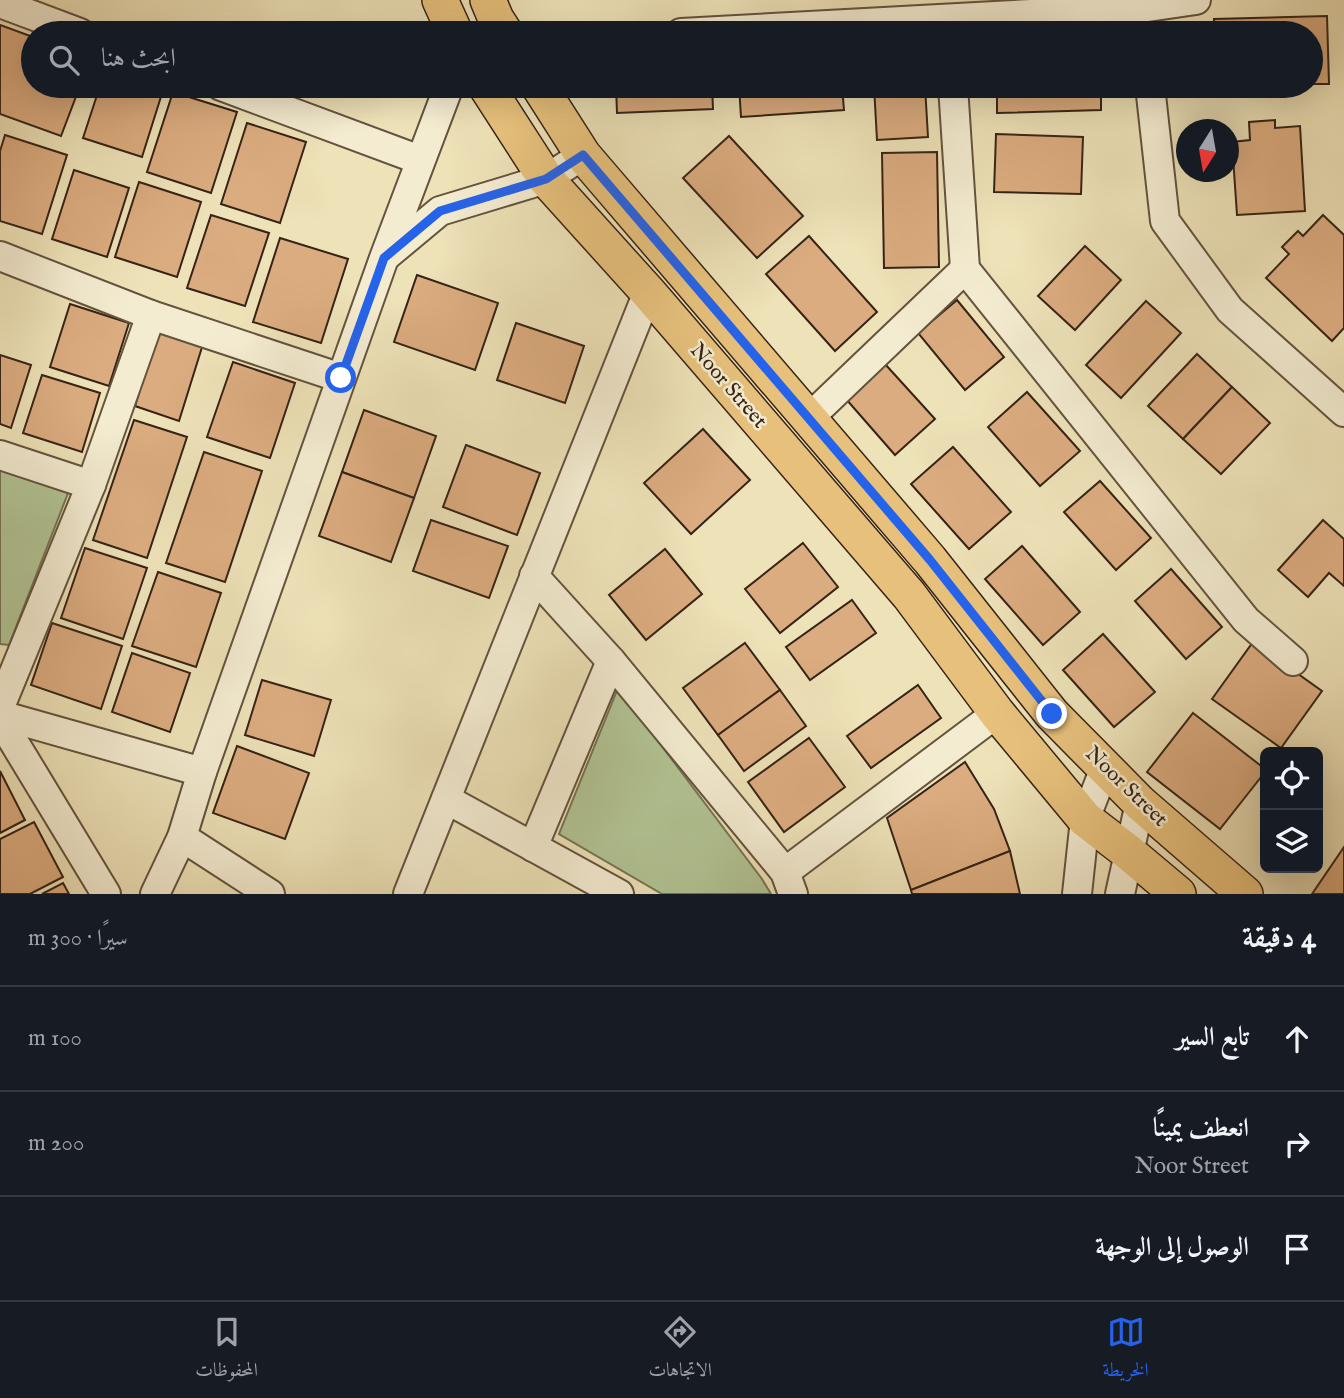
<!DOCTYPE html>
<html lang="ar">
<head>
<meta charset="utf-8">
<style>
	body { margin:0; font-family:"IM FELL English",Amiri,serif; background:#242831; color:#f1f3f6; direction:rtl }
	.controls { position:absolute; right:21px; bottom:21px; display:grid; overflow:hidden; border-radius:10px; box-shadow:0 7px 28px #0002 }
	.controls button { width:63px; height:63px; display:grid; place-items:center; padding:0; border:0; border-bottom:2px solid #363941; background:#171b24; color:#f1f3f6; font:35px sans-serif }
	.compass { position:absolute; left:1176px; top:119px; width:63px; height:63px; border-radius:50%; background:#171b24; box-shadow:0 7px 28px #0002; rotate:191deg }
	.stop { position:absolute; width:21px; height:21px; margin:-16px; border:5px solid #2563eb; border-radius:50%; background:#fff }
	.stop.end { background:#2563eb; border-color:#fff; box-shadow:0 2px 7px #0008 }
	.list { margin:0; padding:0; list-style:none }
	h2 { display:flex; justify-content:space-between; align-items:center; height:91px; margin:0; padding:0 28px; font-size:30px }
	h2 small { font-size:23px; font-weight:400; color:#9ea1a6 }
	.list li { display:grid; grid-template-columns:46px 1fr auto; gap:21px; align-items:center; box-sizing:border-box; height:105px; padding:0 28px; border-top:2px solid #363941 }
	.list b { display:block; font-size:26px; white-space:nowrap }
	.list p { margin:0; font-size:23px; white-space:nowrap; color:#9ea1a6 }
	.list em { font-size:23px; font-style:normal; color:#9ea1a6 }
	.icon { flex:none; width:38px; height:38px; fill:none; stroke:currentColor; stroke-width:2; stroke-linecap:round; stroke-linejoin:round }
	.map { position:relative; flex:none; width:1344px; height:894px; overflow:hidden; direction:ltr }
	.search { position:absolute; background:#171b24; box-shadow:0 7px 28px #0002; left:21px; right:21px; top:21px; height:77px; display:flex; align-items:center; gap:18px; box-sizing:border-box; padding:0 24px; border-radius:38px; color:#9ea1a6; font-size:26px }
	.sheet { height:406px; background:#171b24 }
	nav { display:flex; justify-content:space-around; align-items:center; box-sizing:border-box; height:98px; border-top:2px solid #363941; background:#171b24; font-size:19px; color:#9ea1a6 }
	nav a { display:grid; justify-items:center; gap:4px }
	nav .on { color:#2563eb }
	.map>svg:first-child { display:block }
	.green { fill:#b2c494; stroke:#747455; stroke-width:2 }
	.building { fill:#dbac7f; stroke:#362316; stroke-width:2 }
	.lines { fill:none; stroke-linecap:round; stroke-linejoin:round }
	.minor-casing { stroke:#64533e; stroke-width:32 }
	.major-casing { stroke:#362316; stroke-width:38 }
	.minor { stroke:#f4ecd1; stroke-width:28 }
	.major { stroke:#e7c17c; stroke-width:35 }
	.route { stroke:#2563eb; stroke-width:9 }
	.labels { text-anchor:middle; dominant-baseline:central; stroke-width:5; stroke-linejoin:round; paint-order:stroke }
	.street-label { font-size:21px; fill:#362316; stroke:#f4ecd1 }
</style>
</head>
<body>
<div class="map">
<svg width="1344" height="894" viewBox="0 0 1344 894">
	<rect width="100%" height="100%" fill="#eee2b8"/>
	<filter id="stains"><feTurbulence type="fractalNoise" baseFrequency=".00286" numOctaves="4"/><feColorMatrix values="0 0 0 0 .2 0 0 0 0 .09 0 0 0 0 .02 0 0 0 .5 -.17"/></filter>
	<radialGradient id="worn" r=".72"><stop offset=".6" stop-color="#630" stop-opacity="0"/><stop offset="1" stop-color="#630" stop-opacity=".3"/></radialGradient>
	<g class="green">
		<path d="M0,464L70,488L9,645L0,644Z"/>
		<path d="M618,688L762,879L771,894H662L559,834Z"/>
	</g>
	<g class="building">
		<path d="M1327,16L1329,84H1311V33H1215L1214,19Z"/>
		<path d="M0,25L33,37V86H80L61,136L0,114Z"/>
		<path d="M100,86L164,87L142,157L83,138Z"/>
		<path d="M616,86H712L713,109L617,113Z"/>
		<path d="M739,86H842L844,110L741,117Z"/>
		<path d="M874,86H925L928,137L877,140Z"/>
		<path d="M997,86H1101V110L997,113Z"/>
		<path d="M173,92L237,112L211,193L147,172Z"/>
		<path d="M1275,120V128L1300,126L1305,211L1237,215L1232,142L1250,140L1249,122Z"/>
		<path d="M247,123L306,142L280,223L221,204Z"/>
		<path d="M996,134L1083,137L1081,194L994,192Z"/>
		<path d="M5,135L67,155L42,234L0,221V151Z"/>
		<path d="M729,136L803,216L757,258L683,178Z"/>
		<path d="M937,152L939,267L884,268L882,153Z"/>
		<path d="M74,170L129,188L107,257L52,239Z"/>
		<path d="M139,182L201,202L177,277L115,257Z"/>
		<path d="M211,215L269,233L245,306L187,288Z"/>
		<path d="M1323,215L1344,235V328L1332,341L1266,278L1289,254L1282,247L1298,231L1303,236Z"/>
		<path d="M809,236L877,312L835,351L766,274Z"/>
		<path d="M280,238L348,259L321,343L253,322Z"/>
		<path d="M1085,246L1121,280L1075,330L1038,296Z"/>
		<path d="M417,275L498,303L475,370L394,342Z"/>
		<path d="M957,300L1004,357L965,390L918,333Z"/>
		<path d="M1146,301L1181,333L1121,398L1086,365Z"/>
		<path d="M70,304L129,323L109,386L50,367Z"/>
		<path d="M516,323L584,346L565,403L497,380Z"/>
		<path d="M158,331L203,344L179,421L135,406Z"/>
		<path d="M1197,354L1232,387L1183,439L1148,406Z"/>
		<path d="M0,355L31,365L11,428L0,424Z"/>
		<path d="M233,362L295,383L270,458L207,437Z"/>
		<path d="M885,364L935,419L895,455L846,399Z"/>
		<path d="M42,375L100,393L82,452L23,433Z"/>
		<path d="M1232,387L1270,423L1221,474L1183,439Z"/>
		<path d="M1027,392L1080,451L1040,486L988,427Z"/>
		<path d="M364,410L436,436L414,498L342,472Z"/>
		<path d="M134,420L187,437L147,558L93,540Z"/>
		<path d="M703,429L750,480L691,534L644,483Z"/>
		<path d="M466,445L540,473L517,535L443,507Z"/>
		<path d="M953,447L1011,512L969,549L911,484Z"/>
		<path d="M204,452L262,471L225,582L166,563Z"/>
		<path d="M342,472L414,498L391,562L319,536Z"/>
		<path d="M1100,481L1151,538L1116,570L1064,512Z"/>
		<path d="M431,520L508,546L489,598L413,571Z"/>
		<path d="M1323,520L1344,539V586L1329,573L1308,597L1278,570Z"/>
		<path d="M803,543L838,587L780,633L745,589Z"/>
		<path d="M1022,546L1080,612L1043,645L985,579Z"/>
		<path d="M85,548L147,568L123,639L61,618Z"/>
		<path d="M665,549L702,594L646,640L609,595Z"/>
		<path d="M1171,569L1222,627L1186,659L1135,601Z"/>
		<path d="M158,572L221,593L196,667L132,646Z"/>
		<path d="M852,600L876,633L810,680L786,647Z"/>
		<path d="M52,623L122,646L101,709L31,685Z"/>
		<path d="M1103,634L1155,692L1114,727L1063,670Z"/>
		<path d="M1253,642L1322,691L1281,748L1212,699Z"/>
		<path d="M745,643L780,690L718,735L683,688Z"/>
		<path d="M132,653L190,673L170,732L112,712Z"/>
		<path d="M262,680L331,700L314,756L245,735Z"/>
		<path d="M918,685L941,718L871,768L847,736Z"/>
		<path d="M780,690L806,726L744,771L718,735Z"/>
		<path d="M1193,713L1265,769V772L1220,829L1147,772Z"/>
		<path d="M809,738L845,787L784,832L748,782Z"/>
		<path d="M237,746L309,773L285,839L213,813Z"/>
		<path d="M965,762L994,809L1010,851L911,890L887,818Z"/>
		<path d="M0,771L25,820L0,833Z"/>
		<path d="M34,822L63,877L30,894H0V839Z"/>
		<path d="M1344,847V894H1312Z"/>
		<path d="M1010,851L1020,894H912L911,890Z"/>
		<path d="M63,883L69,894H42Z"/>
	</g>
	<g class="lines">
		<defs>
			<g id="minor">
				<path d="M0,3L80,33"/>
				<path d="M681,33L1141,8L1196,0"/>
				<path d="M221,86L420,160"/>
				<path d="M953,86L965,269L1246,620L1293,661"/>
				<path d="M1150,86L1165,221L1230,310L1344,412"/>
				<path d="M0,256L151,315L341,378"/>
				<path d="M386,256L440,211L546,179L583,155"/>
				<path d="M809,418L965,269"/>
				<path d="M0,455L91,485"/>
				<path d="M534,576L611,661L785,872L793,894"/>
				<path d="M0,707L91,485L151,315"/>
				<path d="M0,715L202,772"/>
				<path d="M0,719L106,894"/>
				<path d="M446,799L619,894"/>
				<path d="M182,837L270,894"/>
				<path d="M533,847L611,661"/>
				<path d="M785,872L997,713"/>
				<path d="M155,894L182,837L202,772L384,258L449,86"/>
				<path d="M408,894L648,292"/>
				<path d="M1077,894L1085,819L1105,768"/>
				<path d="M1120,894L1140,803"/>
			</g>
			<g id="major">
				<path d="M440,0L455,33"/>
				<path d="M488,0L496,19L505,33"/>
				<path d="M486,86L546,179L648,292L909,595L997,713L1085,819L1128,852L1178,894"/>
				<path d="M539,86L583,155L930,560L1052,714L1140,803L1245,894"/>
			</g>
		</defs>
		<use href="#minor" class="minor-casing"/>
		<use href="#major" class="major-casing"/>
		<use href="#minor" class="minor"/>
		<use href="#major" class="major"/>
	</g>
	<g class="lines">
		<path class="route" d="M341,378L384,258L440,211L546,179L583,155L930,560L1052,714"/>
	</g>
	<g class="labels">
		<g class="street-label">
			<text transform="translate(728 386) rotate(49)">Noor Street</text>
			<text transform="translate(1126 787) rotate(44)">Noor Street</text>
		</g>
	</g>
	<rect width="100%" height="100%" filter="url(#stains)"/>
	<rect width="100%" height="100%" fill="url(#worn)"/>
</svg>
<div class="controls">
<button><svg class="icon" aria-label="locate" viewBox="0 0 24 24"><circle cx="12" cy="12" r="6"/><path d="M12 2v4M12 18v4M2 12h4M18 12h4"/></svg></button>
<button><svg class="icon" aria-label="layers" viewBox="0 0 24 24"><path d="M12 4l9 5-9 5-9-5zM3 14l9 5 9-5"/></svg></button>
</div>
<svg class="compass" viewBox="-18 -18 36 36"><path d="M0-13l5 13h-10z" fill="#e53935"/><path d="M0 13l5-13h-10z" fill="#9ea1a6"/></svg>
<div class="stop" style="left:341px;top:378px"></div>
<div class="stop end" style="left:1052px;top:714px"></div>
<div class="search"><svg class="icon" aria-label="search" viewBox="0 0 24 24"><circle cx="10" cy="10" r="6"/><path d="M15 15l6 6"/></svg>ابحث هنا</div>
</div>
<section class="sheet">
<h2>4 دقيقة<small>سيرًا · 300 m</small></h2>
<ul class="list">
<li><svg class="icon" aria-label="ahead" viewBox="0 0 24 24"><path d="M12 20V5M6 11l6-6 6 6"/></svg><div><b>تابع السير</b></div><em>100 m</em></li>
<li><svg class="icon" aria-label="right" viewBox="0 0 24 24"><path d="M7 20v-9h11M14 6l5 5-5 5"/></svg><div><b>انعطف يمينًا</b><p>Noor Street</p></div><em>200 m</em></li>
<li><svg class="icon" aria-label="arrive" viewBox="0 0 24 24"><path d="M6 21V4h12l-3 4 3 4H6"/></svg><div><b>الوصول إلى الوجهة</b></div></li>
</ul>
</section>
<nav>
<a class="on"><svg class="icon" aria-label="map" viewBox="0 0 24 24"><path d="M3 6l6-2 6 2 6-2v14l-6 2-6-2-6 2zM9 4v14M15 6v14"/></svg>الخريطة</a>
<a><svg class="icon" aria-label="directions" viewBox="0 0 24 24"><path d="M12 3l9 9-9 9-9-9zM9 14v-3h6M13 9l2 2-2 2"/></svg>الاتجاهات</a>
<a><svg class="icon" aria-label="saved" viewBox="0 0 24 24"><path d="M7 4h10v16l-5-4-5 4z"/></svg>المحفوظات</a>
</nav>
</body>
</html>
